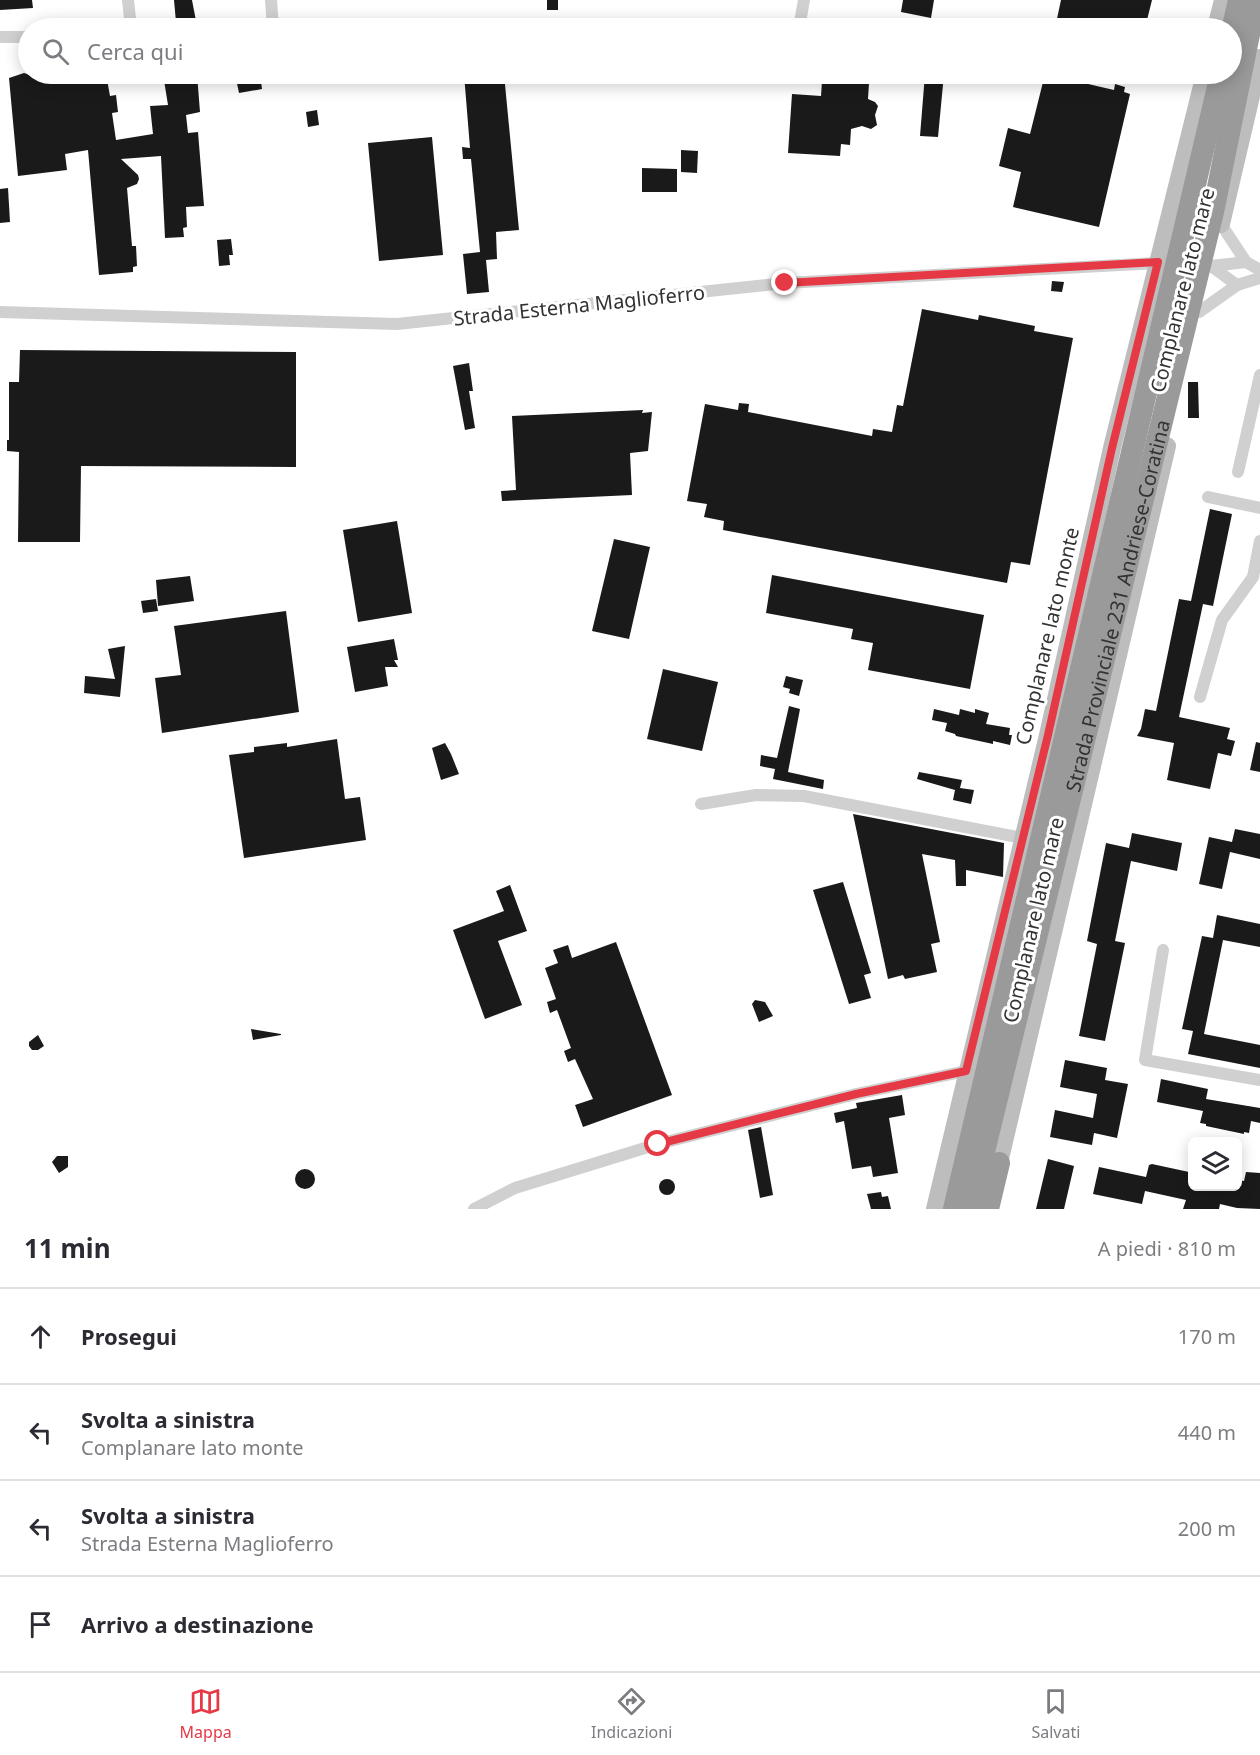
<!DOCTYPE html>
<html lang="it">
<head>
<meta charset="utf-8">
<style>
	body { margin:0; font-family:"Noto Sans",sans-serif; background:#f7f7f7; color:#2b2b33 }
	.controls { position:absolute; right:18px; bottom:18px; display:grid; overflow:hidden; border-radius:9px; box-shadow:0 3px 15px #0003 }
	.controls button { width:54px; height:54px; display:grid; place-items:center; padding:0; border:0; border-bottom:2px solid #e1e1e2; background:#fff; color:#2b2b33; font:30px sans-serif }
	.stop { position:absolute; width:18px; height:18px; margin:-14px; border:4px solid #e63946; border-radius:50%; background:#fff }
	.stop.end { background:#e63946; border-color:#fff; box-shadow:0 2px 6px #0008 }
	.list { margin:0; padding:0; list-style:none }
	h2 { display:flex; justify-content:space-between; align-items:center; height:78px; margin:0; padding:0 24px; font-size:26px }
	h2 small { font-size:20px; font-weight:400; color:#7c7c81 }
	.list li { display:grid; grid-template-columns:39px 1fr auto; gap:18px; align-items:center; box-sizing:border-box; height:96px; padding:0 24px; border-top:2px solid #e1e1e2 }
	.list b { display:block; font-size:22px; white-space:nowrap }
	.list p { margin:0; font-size:20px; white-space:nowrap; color:#7c7c81 }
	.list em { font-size:20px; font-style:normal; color:#7c7c81 }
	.icon { flex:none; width:33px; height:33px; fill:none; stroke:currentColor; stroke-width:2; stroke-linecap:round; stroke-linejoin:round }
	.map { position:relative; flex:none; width:1260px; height:1209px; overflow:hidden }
	.search { position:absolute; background:#fff; box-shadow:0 3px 15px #0003; left:18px; right:18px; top:18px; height:66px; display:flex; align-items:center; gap:15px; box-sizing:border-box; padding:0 21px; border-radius:33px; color:#7c7c81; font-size:22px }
	.sheet { height:462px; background:#fff }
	nav { display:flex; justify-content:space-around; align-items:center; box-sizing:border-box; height:84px; border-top:2px solid #e1e1e2; background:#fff; font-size:16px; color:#7c7c81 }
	nav a { display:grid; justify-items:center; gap:3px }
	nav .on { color:#e63946 }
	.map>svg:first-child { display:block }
	.building { fill:#1a1a1a }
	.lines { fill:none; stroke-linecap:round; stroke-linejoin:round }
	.street { stroke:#d0d0d0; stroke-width:12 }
	.secondary { stroke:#bdbdbd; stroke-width:18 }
	.highway { stroke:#9a9a9a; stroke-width:22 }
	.route { stroke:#e63946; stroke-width:8 }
	.labels { text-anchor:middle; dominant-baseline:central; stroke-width:6; stroke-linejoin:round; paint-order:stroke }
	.street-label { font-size:20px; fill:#333; stroke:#fff }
</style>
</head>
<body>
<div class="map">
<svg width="1260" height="1209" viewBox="0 0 1260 1209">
	<rect width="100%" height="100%" fill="#fff"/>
	<g class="building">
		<path d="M0,0H32L33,8L0,10Z"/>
		<path d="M174,0H192L196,21L176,22Z"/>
		<rect x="547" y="0" width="11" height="10"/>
		<path d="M903,0H934L931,18L901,12Z"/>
		<path d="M1061,0H1152L1145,28H1055Z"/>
		<path d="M24,73L33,76L49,74H106L110,96L116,95L118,112L112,113L116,140L153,134L150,106L168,105L163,74H197L200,112L186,115L188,133L198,132L204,206L186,207L187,227L183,228L184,237L165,238L161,156L121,159L138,175L139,179L137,184L127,188L132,246H136L137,266L133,267V272L99,275L88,150L65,154L67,170L18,176L9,78Z"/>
		<path d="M235,74H260L262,89L239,93Z"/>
		<path d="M464,74H504L519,230L496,232L497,259L486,260L489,292L467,294L463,254L480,252L471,159H463L462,147L470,148Z"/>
		<path d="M925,74H944L938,137L920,136Z"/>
		<path d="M1045,74L1114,90L1115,84L1125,87L1124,92L1130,94L1099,227L1013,207L1021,172L999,166L1008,128L1030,134Z"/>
		<path d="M822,81L869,83L868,99L875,102L878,106L875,115L877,125L871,129L862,126L851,129L850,145L841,144L840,156L788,153L792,94L821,96Z"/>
		<path d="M317,110L319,125L308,127L306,112Z"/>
		<path d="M432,137L443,255L379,261L368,143Z"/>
		<path d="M681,150L698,151L697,173L681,172Z"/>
		<path d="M642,168L677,169V192H642Z"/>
		<path d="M8,188L10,222L0,223V189Z"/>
		<path d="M231,239L233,255H229L230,265L219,266L217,240Z"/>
		<path d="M1052,281L1064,282L1062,292L1051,291Z"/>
		<path d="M922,309L978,320L979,315L1035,326L1034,331L1073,338L1030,565L1011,562L1007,583L723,530L724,521L704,517L707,504L687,501L705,404L738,410L739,403L749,404L748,412L872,436L873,429L892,432L897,405L903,406Z"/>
		<path d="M20,350L296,352V467L81,466L80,542H18L19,452L7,451V440H9V382H19Z"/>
		<path d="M469,363L473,391H469L475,428L465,430L453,366Z"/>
		<path d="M1188,382H1198L1199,418H1188Z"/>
		<path d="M643,410L642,413L652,412L648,451L630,453L632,495L502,501L501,491L516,490L512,416Z"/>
		<path d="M1210,509L1232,514L1213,606L1203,604L1179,717L1230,728L1227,739L1235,741L1231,756L1218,753L1210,789L1167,780L1174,743L1137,736L1141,729L1145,709L1156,711L1179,599L1191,601Z"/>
		<path d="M397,521L412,613L358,622L343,530Z"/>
		<path d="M614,539L650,547L629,639L592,631Z"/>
		<path d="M772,575L984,615L970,689L868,670L873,643L851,639L853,629L766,613Z"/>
		<path d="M190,576L194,601L158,606L156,580Z"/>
		<path d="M156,599L158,611L143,613L141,601Z"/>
		<path d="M286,611L299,712L162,733L155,678L181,675L174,626Z"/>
		<path d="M394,639L398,660H394L398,667H385L388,686L355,692L347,647Z"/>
		<path d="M125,646L120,697L84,693L85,676L115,679L108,649Z"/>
		<path d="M663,669L718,682L702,751L647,739Z"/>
		<path d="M786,676L803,680L799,696L789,693L790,689L783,687Z"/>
		<path d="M789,706L800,709L788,772L824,780L823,789L773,779L775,769L760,766L761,755L777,758Z"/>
		<path d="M934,709L959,715L960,709L975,713V709L989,713L986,724L1010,728L1009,735H1012L1010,745L993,741V744L956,736L955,734L945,731L947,723L932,720Z"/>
		<path d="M337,739L345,799L360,797L366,840L244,858L229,755L254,752V747L287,743V747Z"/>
		<path d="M1256,742L1260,743V772L1250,770Z"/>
		<path d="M445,743L451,754L459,774L441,780L432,748Z"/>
		<path d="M919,772L962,780L960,788L974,790L971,804L953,800L955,790L917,779Z"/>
		<path d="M853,814L1004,843L1003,877L966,870V886H956L955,860L922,854L940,942L931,944L937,972L905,979L903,975L888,979Z"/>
		<path d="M1235,829L1260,834V859L1230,852L1222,889L1199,884L1209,837L1232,842Z"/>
		<path d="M1132,833L1182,843L1177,871L1131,861L1115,941L1125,943L1105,1041L1079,1036L1097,944L1087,941L1106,843L1129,848Z"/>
		<path d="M843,882L871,973L864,975L871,998L849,1004L813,890Z"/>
		<path d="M510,885L527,931L498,941L522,1005L485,1019L453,930L504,911L496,891Z"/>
		<path d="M1217,915L1260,924V947L1223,940L1204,1034L1260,1045V1068L1188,1054L1193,1031L1182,1029L1202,936L1213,938Z"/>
		<path d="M616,942L672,1095L583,1127L575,1105L593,1099L575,1059L568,1062L564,1051L571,1048L557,1010L550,1013L547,1002L556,999L545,968L558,963L553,950L568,945L572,958Z"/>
		<path d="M755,1000L765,1002L773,1016L759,1022L752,1004Z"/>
		<path d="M251,1029L281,1034V1035L253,1040Z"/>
		<path d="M38,1035L44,1046L38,1050H32L29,1046V1042Z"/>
		<path d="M1065,1060L1107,1068L1105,1080L1128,1084L1117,1138L1094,1133L1092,1145L1050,1137L1055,1110L1093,1118L1097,1094L1060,1087Z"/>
		<path d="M1161,1079L1208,1089L1206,1099L1260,1108V1123L1251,1121L1249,1133L1244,1132V1134L1206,1126V1124L1200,1123L1203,1111L1157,1102Z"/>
		<path d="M902,1095L905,1115L889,1118L898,1173L873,1177L871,1166L852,1169L844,1121L836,1123L834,1113L857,1108L856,1103Z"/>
		<path d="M761,1127L773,1195L760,1198L748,1130Z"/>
		<path d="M57,1156H68V1167L59,1173L52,1162Z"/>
		<path d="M1048,1159L1074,1166L1064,1209H1036Z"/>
		<path d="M1152,1164L1189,1172L1192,1174L1189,1186L1221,1191L1222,1186H1238V1180L1244,1181L1246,1172L1260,1173V1209L1237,1208L1220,1204L1219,1209H1183L1186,1200L1145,1191L1142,1204L1093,1194L1099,1167L1146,1177L1149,1165Z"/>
		<circle cx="305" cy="1179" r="10"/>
		<circle cx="667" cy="1187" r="8"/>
		<path d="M881,1192L882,1197L888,1196L891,1209H871L867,1194Z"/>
	</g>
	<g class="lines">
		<g class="street">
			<path d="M128,0L131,28"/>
			<path d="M271,0L273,28"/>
			<path d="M799,28L804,0"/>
			<path d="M0,37H28"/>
			<path d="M1221,224L1246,262"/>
			<path d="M1211,266L1237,285L1260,278"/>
			<path d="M1211,266L1246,262L1260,270"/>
			<path d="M0,312L397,324L785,283L1158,263"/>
			<path d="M1199,312L1237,285"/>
			<path d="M1238,472L1260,375"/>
			<path d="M1208,497L1260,508"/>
			<path d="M1200,697L1222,620L1253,577L1260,541"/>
			<path d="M701,804L756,795L804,796L1023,838"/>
			<path d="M1163,950L1145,1060L1260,1080"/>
			<path d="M474,1209L515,1188L658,1144L856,1094L966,1071"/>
		</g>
		<g class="secondary">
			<path d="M1216,28L1223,0"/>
			<path d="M1221,224L1260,58"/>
			<path d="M999,1163L1167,446"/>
			<path d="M935,1209L1048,735L1112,448L1205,74"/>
		</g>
		<g class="highway">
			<path d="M1232,31L1239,0"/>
			<path d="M954,1209L1221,74"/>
			<path id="s1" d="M970,1209L1213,212L1256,0"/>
			<path d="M988,1209L999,1163"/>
		</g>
	</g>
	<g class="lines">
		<path class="route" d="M658,1144L856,1094L966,1071L1048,735L1112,448L1158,262L785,283"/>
	</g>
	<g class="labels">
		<g class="street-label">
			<text transform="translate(1182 290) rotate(-76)">Complanare lato mare</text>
			<text transform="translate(579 305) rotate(-6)">Strada Esterna Maglioferro</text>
			<text stroke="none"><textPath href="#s1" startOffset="621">Strada Provinciale 231 Andriese-Coratina</textPath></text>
			<text transform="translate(1047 636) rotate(-77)">Complanare lato monte</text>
			<text transform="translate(1033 920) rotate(-77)">Complanare lato mare</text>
		</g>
	</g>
</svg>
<div class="controls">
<button><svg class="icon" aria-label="layers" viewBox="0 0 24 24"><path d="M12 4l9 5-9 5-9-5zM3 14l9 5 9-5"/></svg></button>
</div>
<div class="stop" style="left:658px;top:1144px"></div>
<div class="stop end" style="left:785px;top:283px"></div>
<div class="search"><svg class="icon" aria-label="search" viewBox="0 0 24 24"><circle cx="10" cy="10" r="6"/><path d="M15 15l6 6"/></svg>Cerca qui</div>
</div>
<section class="sheet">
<h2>11 min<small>A piedi · 810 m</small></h2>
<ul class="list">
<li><svg class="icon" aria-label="ahead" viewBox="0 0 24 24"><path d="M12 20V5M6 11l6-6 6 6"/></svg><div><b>Prosegui</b></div><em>170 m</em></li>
<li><svg class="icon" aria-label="left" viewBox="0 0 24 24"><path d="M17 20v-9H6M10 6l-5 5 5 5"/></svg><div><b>Svolta a sinistra</b><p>Complanare lato monte</p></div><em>440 m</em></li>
<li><svg class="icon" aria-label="left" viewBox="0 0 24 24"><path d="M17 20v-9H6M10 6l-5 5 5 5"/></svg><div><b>Svolta a sinistra</b><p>Strada Esterna Maglioferro</p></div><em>200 m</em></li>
<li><svg class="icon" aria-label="arrive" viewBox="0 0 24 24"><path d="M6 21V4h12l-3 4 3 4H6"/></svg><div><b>Arrivo a destinazione</b></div></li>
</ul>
</section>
<nav>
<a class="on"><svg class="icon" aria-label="map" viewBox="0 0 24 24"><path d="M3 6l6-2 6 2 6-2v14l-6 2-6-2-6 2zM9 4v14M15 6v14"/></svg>Mappa</a>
<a><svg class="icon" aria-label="directions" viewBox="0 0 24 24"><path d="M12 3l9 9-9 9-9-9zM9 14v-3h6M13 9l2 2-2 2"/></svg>Indicazioni</a>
<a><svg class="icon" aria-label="saved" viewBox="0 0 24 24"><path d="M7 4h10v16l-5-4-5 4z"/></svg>Salvati</a>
</nav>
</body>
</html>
